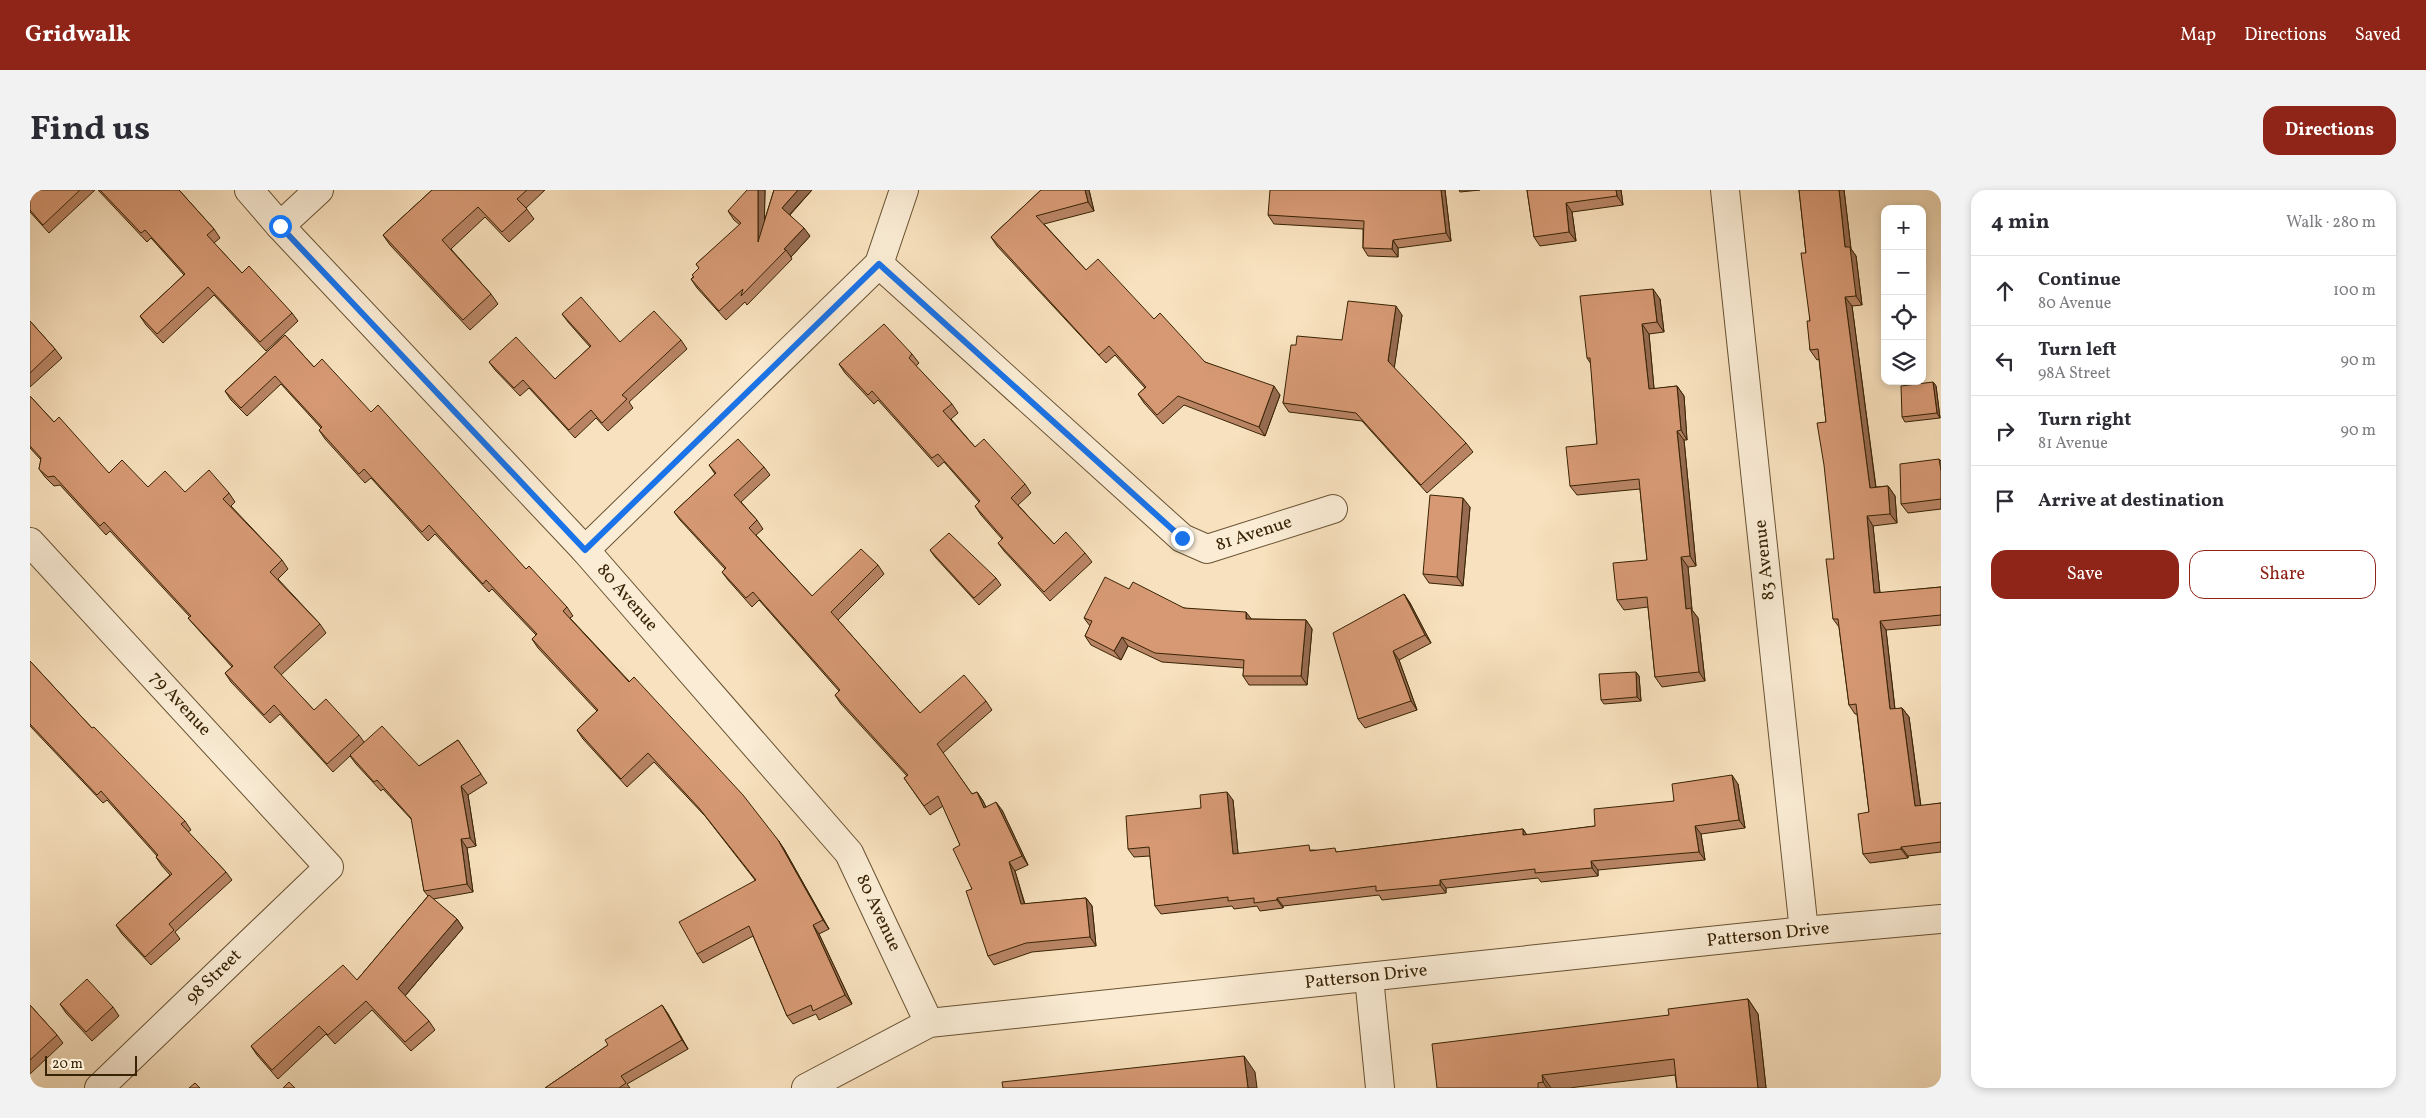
<!DOCTYPE html>
<html lang="en">
<head>
<meta charset="utf-8">
<style>
	body { margin:0; font-family:Vollkorn,serif; background:#f2f2f3; color:#2b2b33 }
	.controls { position:absolute; right:15px; top:15px; display:grid; overflow:hidden; border-radius:10px; box-shadow:0 2px 8px #0003 }
	.controls button { width:45px; height:45px; display:grid; place-items:center; padding:0; border:0; border-bottom:1px solid #e1e1e2; background:#fff; color:#2b2b33; font:25px sans-serif }
	.scale { position:absolute; left:15px; bottom:12px; width:92px; box-sizing:border-box; padding-left:5px; border:2px solid #382304; border-top:0; font-size:14px; line-height:18px; white-space:nowrap; color:#382304; -webkit-text-stroke:4px #faecd5; paint-order:stroke }
	.stop { position:absolute; width:15px; height:15px; margin:-11px; border:4px solid #1a73e8; border-radius:50%; background:#fff }
	.stop.end { background:#1a73e8; border-color:#fff; box-shadow:0 1px 5px #0008 }
	.list { margin:0; padding:0; list-style:none }
	h2 { display:flex; justify-content:space-between; align-items:center; height:65px; margin:0; padding:0 20px; font-size:21px }
	h2 small { font-size:16px; font-weight:400; color:#7c7c81 }
	.list li { display:grid; grid-template-columns:32px 1fr auto; gap:15px; align-items:center; box-sizing:border-box; height:70px; padding:0 20px; border-top:1px solid #e1e1e2 }
	.list b { display:block; font-size:19px; white-space:nowrap }
	.list p { margin:0; font-size:16px; white-space:nowrap; color:#7c7c81 }
	.list em { font-size:16px; font-style:normal; color:#7c7c81 }
	.actions { display:flex; gap:10px; padding:15px 20px }
	.actions a { flex:1; padding:11px 0; border:1px solid #8f2418; border-radius:15px; text-align:center; font-size:18px; color:#8f2418 }
	.actions .main { background:#8f2418; color:#fff }
	.icon { flex:none; width:28px; height:28px; fill:none; stroke:currentColor; stroke-width:2; stroke-linecap:round; stroke-linejoin:round }
	.map { position:relative; flex:none; width:1911px; height:898px; overflow:hidden; border-radius:15px }
	header { display:flex; align-items:center; gap:30px; box-sizing:border-box; height:70px; padding:0 25px; background:#8f2418; color:#fff }
	header strong { font-size:24px }
	nav { display:flex; gap:28px; margin-inline-start:auto; font-size:18px }
	.intro { display:flex; align-items:center; justify-content:space-between; box-sizing:border-box; height:120px; padding:0 30px }
	h1 { margin:0; font-size:35px }
	.button { padding:12px 22px; border-radius:15px; background:#8f2418; color:#fff; font-size:18px; font-weight:700 }
	main { display:flex; gap:30px; padding:0 30px }
	aside { flex:1; background:#fff; border-radius:15px; box-shadow:0 2px 8px #0003 }
	.map>svg:first-child { display:block }
	.lines { fill:none; stroke-linecap:round; stroke-linejoin:round }
	.minor-casing { stroke:#685232; stroke-width:30 }
	.minor { stroke:#faecd5; stroke-width:28 }
	.wall { fill:#b88464; stroke:#382304 }
	.shaded-wall { fill:#966b51; stroke:#382304 }
	.building { fill:#d69974; stroke:#382304 }
	.route { stroke:#1a73e8; stroke-width:6 }
	.labels { text-anchor:middle; dominant-baseline:central; stroke-width:4; stroke-linejoin:round; paint-order:stroke }
	.street-label { font-size:18px; fill:#382304; stroke:#faecd5 }
</style>
</head>
<body>
<header>
<strong>Gridwalk</strong>
<nav><a>Map</a><a>Directions</a><a>Saved</a></nav>
</header>
<div class="intro"><h1>Find us</h1><a class="button">Directions</a></div>
<main>
<div class="map">
<svg width="1911" height="898" viewBox="0 0 1911 898">
	<rect width="100%" height="100%" fill="#f8e1be"/>
	<filter id="stains"><feTurbulence type="fractalNoise" baseFrequency=".004" numOctaves="4"/><feColorMatrix values="0 0 0 0 .2 0 0 0 0 .09 0 0 0 0 .02 0 0 0 .5 -.17"/></filter>
	<radialGradient id="worn" r=".72"><stop offset=".6" stop-color="#630" stop-opacity="0"/><stop offset="1" stop-color="#630" stop-opacity=".3"/></radialGradient>
	<g class="lines">
		<defs>
			<g id="minor">
				<path d="M219,0L250,36L555,360L819,663L899,833"/>
				<path d="M1695,0L1774,741"/>
				<path d="M250,36L289,0"/>
				<path d="M849,74L1152,348L1177,359L1303,319"/>
				<path d="M0,352L299,677L69,898"/>
				<path d="M555,360L849,74L874,0"/>
				<path d="M1339,787L1350,898"/>
				<path d="M776,898L899,833L1774,741L1911,729"/>
			</g>
		</defs>
		<use href="#minor" class="minor-casing"/>
		<use href="#minor" class="minor"/>
	</g>
	<g class="wall">
		<path d="M0,0H65L19,43L0,22Z"/>
		<path d="M68,0H149L184,39L190,48L184,53L212,83L262,123L268,131L236,161L184,105L133,153L116,135L110,126L154,85L121,48L117,52Z"/>
		<path d="M402,0H515L496,18L504,29L479,52L455,27L421,59L461,104L468,114L440,140L360,55L353,45Z"/>
		<path d="M735,0L734,32L744,0H782L760,25L780,46L761,67L762,69L717,115L715,112L696,130L667,98L661,89L663,87L669,78L666,74L710,35L704,30L698,21Z"/>
		<path d="M1011,0H1059L1064,21L1014,34L1056,80L1124,129L1175,172L1250,205L1235,246L1154,215L1133,234L1114,213L1108,204L1115,198L1085,165L1076,173L967,56L961,47Z"/>
		<path d="M1415,0L1421,51L1368,58V67L1338,66L1333,58V39L1244,34L1238,25Z"/>
		<path d="M1429,0H1450L1430,2Z"/>
		<path d="M1497,0H1591L1593,15L1542,22L1546,51L1510,56L1504,47Z"/>
		<path d="M1769,0H1814L1821,59L1826,66L1832,115L1822,116L1846,297L1858,296L1865,306L1867,333L1843,336L1850,403L1911,397V435L1856,440L1865,519L1872,518L1879,527L1891,616L1911,613V662L1878,666V668L1840,673L1833,664L1839,622L1827,524H1825L1819,515L1809,437L1803,429L1804,369L1796,232L1789,169L1787,170L1780,160V131L1776,63Z"/>
		<path d="M1630,109L1634,142L1619,144L1624,199L1647,196L1654,206L1657,250H1654L1666,376L1658,377L1662,420L1668,428L1675,491L1632,497L1625,487L1618,417L1594,420L1587,410L1617,370L1610,299L1547,305L1540,296L1567,254L1561,174L1557,168Z"/>
		<path d="M532,124L590,152L651,150L657,159L599,212L603,218L578,241L566,228L545,248L499,198L490,206L465,180L459,172L525,189L560,157L538,132Z"/>
		<path d="M1372,125L1364,178L1436,253L1443,262L1397,303L1332,231L1259,222L1253,213L1266,155L1312,150Z"/>
		<path d="M0,131L25,159L32,168L0,197Z"/>
		<path d="M255,145L284,177L341,222L496,379L537,417L543,426L540,428L748,650L754,659L799,739L789,744L822,814L789,830L786,824L763,834L757,826L723,746L673,773L667,764L725,690L675,626L624,572L597,597L553,549L547,540L567,521L508,458L502,449L506,445L462,399L459,402L405,344L398,351L341,288L335,293L295,249L289,240L291,238L251,194L217,226L201,210L195,201Z"/>
		<path d="M882,164L889,173L886,176L922,214L928,223L921,229L945,257L995,294L1001,303L988,315L1024,354L1055,363L1062,372L1020,411L974,361L968,353L972,349L951,325L945,316L949,312L914,272L908,277L848,210L844,214L815,183L809,174Z"/>
		<path d="M1903,192L1906,196L1910,228L1875,232L1872,227Z"/>
		<path d="M0,206L24,232L79,283L118,297L155,302L199,303L205,312L201,316L252,370L258,379L248,389L290,434L296,443L251,485L284,520L329,545L334,552L389,576L428,550L457,593L438,605L446,656L437,658L443,702L403,709L427,729L433,738L375,806L399,831L405,840L381,861L342,820L305,854L296,844L248,889L227,865L221,856L327,790L398,706L394,701L382,630L353,599L351,601L326,574L320,566L303,582L250,524L240,533L201,492L195,483L202,477L165,436L158,428L160,427L80,341L76,345L30,295L24,296L15,287L9,279L11,270L0,258Z"/>
		<path d="M1909,269L1911,271V319L1878,323L1871,314Z"/>
		<path d="M679,275L734,277L740,285L711,312L727,330L733,339L726,345L782,406L848,375L854,384L808,430L890,523L956,511L962,520L913,563L942,604L947,602L953,611L956,617L972,620L998,675L985,681L995,714L1056,708L1062,716L1066,756L1002,762L964,775L958,766L942,699L930,655L913,616L900,625L874,588L877,586L811,514L805,505L809,501L729,410L722,417L698,390L692,382L695,379L650,330L644,322L685,284Z"/>
		<path d="M1440,317L1433,396L1399,393L1393,384Z"/>
		<path d="M900,360L966,388L971,395L949,415L905,367Z"/>
		<path d="M1099,399L1154,418L1221,429L1276,430L1282,439L1277,495H1219L1213,486L1214,478L1132,472L1098,456L1091,470L1061,455L1055,446L1060,436L1054,428Z"/>
		<path d="M1374,404L1380,413L1401,453L1369,470L1387,520L1335,538L1328,529Z"/>
		<path d="M0,471L62,538L155,631L161,640L158,642L196,682L202,690L145,742L150,749L121,775L92,744L86,735L140,685L132,676L126,667L127,666L77,610L73,613L0,536Z"/>
		<path d="M1606,482L1609,486L1611,511L1574,514L1571,510Z"/>
		<path d="M1708,594L1715,638L1671,644L1675,670L1568,680V686L1511,692L1508,688L1416,698V703L1352,710L1349,705L1253,716V718L1230,721L1227,716L1204,719L1202,716L1131,724L1125,716L1120,666L1104,667L1098,659L1171,618L1203,610L1208,664L1283,660L1308,662L1493,639L1497,645L1565,636L1644,611Z"/>
		<path d="M1718,809L1728,824L1736,898H1647L1645,885L1539,898H1407L1639,825Z"/>
		<path d="M30,814L83,817L89,826L62,851L36,823Z"/>
		<path d="M0,815L27,845L33,853L0,884Z"/>
		<path d="M632,815L638,824L658,859L597,894L600,898H515L578,855Z"/>
	</g>
	<g class="shaded-wall">
		<path d="M728,0H735L734,61L728,52Z"/>
		<path d="M768,0H782L758,26L752,18Z"/>
		<path d="M1055,0H1059L1064,21L1058,12Z"/>
		<path d="M1411,0H1415L1421,51L1416,43Z"/>
		<path d="M1586,0H1591L1593,15L1587,6Z"/>
		<path d="M1809,0H1814L1821,59L1826,66L1832,115L1826,106L1815,57Z"/>
		<path d="M1536,13L1542,22L1546,51L1539,42Z"/>
		<path d="M774,38L780,46L761,67L756,60L754,59Z"/>
		<path d="M1363,50L1368,58V67L1362,59Z"/>
		<path d="M1623,99L1630,109L1634,142L1627,132Z"/>
		<path d="M1815,107L1822,116L1847,307L1840,298Z"/>
		<path d="M1366,116L1372,125L1364,180L1358,171Z"/>
		<path d="M1612,134L1619,144L1625,209L1619,199Z"/>
		<path d="M1903,192L1906,196L1910,228L1907,223Z"/>
		<path d="M1244,196L1250,205L1235,246L1229,237Z"/>
		<path d="M1647,196L1654,206L1657,250L1651,240Z"/>
		<path d="M1647,241L1654,250L1666,376L1660,366Z"/>
		<path d="M1858,296L1865,306L1867,333L1860,324Z"/>
		<path d="M1433,308L1440,317L1433,396L1427,387Z"/>
		<path d="M1837,326L1843,336L1851,413L1844,403Z"/>
		<path d="M1651,367L1658,377L1662,420L1668,428L1675,491L1669,482L1656,419Z"/>
		<path d="M1374,404L1380,413L1401,453L1395,445Z"/>
		<path d="M1216,422L1223,431L1216,429Z"/>
		<path d="M1276,430L1282,439L1277,495L1271,486Z"/>
		<path d="M1850,431L1856,440L1866,529L1860,519Z"/>
		<path d="M1092,447L1098,456L1091,470L1084,461Z"/>
		<path d="M1363,461L1369,470L1387,520L1381,511Z"/>
		<path d="M1606,482L1609,486L1611,511L1607,507Z"/>
		<path d="M1872,518L1879,527L1892,626L1885,616Z"/>
		<path d="M1702,585L1708,594L1715,638L1709,630Z"/>
		<path d="M431,596L438,605L446,656L440,648Z"/>
		<path d="M947,602L953,611L960,626L954,618Z"/>
		<path d="M1197,602L1203,610L1209,673L1203,664Z"/>
		<path d="M966,612L972,620L998,675L992,666Z"/>
		<path d="M1665,636L1671,644L1675,670L1669,662Z"/>
		<path d="M1493,639L1499,648L1493,645Z"/>
		<path d="M431,649L437,658L443,702L437,694Z"/>
		<path d="M748,650L754,659L799,739L793,730Z"/>
		<path d="M1871,657L1878,666V668L1871,659Z"/>
		<path d="M1561,671L1568,680V686L1562,678Z"/>
		<path d="M979,672L985,681L997,723L991,714Z"/>
		<path d="M1410,690L1416,698V703L1410,695Z"/>
		<path d="M1056,708L1062,716L1066,756L1060,747Z"/>
		<path d="M1247,708L1253,716V718L1247,710Z"/>
		<path d="M427,729L433,738L374,807L368,798Z"/>
		<path d="M783,735L789,744L822,814L815,805Z"/>
		<path d="M1718,809L1728,824L1736,898H1728Z"/>
		<path d="M632,815L638,824L658,859L652,850Z"/>
		<path d="M1214,866L1225,882L1227,898H1218Z"/>
		<path d="M1512,885L1521,898H1517L1513,892Z"/>
	</g>
	<g class="building">
		<path d="M0,0H50L13,35L0,20Z"/>
		<path d="M70,0H149L184,39L177,45L212,83L219,76L262,123L230,152L178,97L127,144L110,126L155,84L115,40L111,43Z"/>
		<path d="M402,0H497L487,9L497,19L472,42L448,17L412,50L461,104L433,130L353,45Z"/>
		<path d="M717,0H728V52L744,0H768L752,18L774,38L754,59L756,60L711,106L713,99L689,121L661,89L664,87L662,85L669,78L666,74L711,33L698,21Z"/>
		<path d="M1011,0H1055L1058,12L1006,26L1056,80L1068,69L1124,129L1130,123L1175,172L1244,196L1229,237L1148,206L1127,225L1108,204L1116,197L1079,156L1069,165L961,47Z"/>
		<path d="M1240,0H1411L1416,43L1363,50L1362,59L1333,58L1334,31L1238,25Z"/>
		<path d="M1497,0H1586L1587,6L1536,13L1539,42L1504,47Z"/>
		<path d="M1769,0H1809L1815,57H1820L1826,106L1815,107L1840,298L1858,296L1860,324L1837,326L1844,403L1911,397V425L1850,431L1860,519L1872,518L1885,616L1911,613V652L1871,657V659L1833,664L1828,624L1839,622L1826,514L1819,515L1808,429H1803L1796,369H1804L1794,275L1787,233L1796,232L1788,159L1780,160L1777,131H1780L1771,63H1776Z"/>
		<path d="M1623,99L1627,132L1612,134L1619,199L1647,196L1651,240L1647,241L1660,366L1651,367L1656,419L1661,418L1669,482L1625,487L1617,407L1587,410L1583,373L1617,370L1609,289L1540,296L1536,257L1567,254L1560,168H1557L1550,106Z"/>
		<path d="M551,107L590,152L624,121L651,150L592,205L597,209L572,233L561,220L539,240L493,190L484,198L459,172L486,147L525,189L561,156L532,124Z"/>
		<path d="M1318,111L1366,116L1358,171L1436,253L1391,295L1326,223L1253,213L1261,155H1266L1267,146L1312,150Z"/>
		<path d="M0,131L25,159L0,183Z"/>
		<path d="M854,134L882,164L879,168L922,214L913,221L945,257L954,249L995,294L981,308L1024,354L1036,342L1055,363L1014,402L968,353L973,348L945,316L950,311L908,264L902,268L842,201L838,205L809,174Z"/>
		<path d="M255,145L284,177L292,169L341,222L348,215L496,379L499,376L537,417L533,421L599,492L604,487L713,605L748,650L793,730L783,735L815,805L783,821L781,815L757,826L719,736L667,764L649,732L726,690L669,618L618,563L591,589L547,540L568,520L502,449L507,444L456,390L453,394L399,335L392,342L334,279L329,284L289,240L292,237L245,186L211,218L195,201Z"/>
		<path d="M1903,192L1907,223L1872,227L1871,196Z"/>
		<path d="M0,206L24,232L29,227L79,283L92,270L118,297L135,281L155,302L179,280L199,303L193,309L252,370L240,382L290,434L244,477L284,520L296,509L329,545L297,574L244,515L234,525L195,483L203,476L158,428L161,426L74,332L70,336L24,286L18,287L9,279L11,268L0,256Z"/>
		<path d="M708,249L734,277L704,305L727,330L719,338L782,406L831,359L848,375L801,422L890,523L934,485L956,511L907,554L942,604L947,602L954,618L966,612L992,666L979,672L991,714L1056,708L1060,747L996,753L958,766L936,701L942,699L923,659L930,655L908,606L894,616L874,588L878,585L805,505L810,500L723,402L716,408L692,382L696,378L644,322L686,283L679,275Z"/>
		<path d="M1909,269L1911,281V309L1871,314L1870,274Z"/>
		<path d="M1400,305L1433,308L1427,387L1393,384Z"/>
		<path d="M919,343L966,388L944,408L900,360Z"/>
		<path d="M1075,387L1099,399L1103,392L1154,418L1216,422V429L1276,430L1271,486H1213L1214,470L1125,463L1092,447L1084,461L1055,446L1062,431L1054,428Z"/>
		<path d="M1374,404L1395,445L1363,461L1381,511L1328,529L1303,443Z"/>
		<path d="M0,471L62,538L64,537L155,631L151,634L196,682L139,734L144,740L115,767L86,735L142,684L126,667L128,665L71,601L67,605L0,534Z"/>
		<path d="M1606,482L1607,507L1571,510L1569,484Z"/>
		<path d="M352,536L389,576L428,550L451,584L431,596L440,648L431,649L437,694L394,701L381,628L347,590L344,592L320,565Z"/>
		<path d="M1702,585L1709,630L1665,636L1669,662L1561,671L1562,678L1505,683V679L1410,690V695L1346,701V696L1247,708V710L1224,713V708L1198,711V707L1125,716L1119,657L1098,659L1096,626L1171,618L1170,605L1197,602L1203,664L1279,655L1280,661L1305,658L1306,662L1493,639V645L1565,636L1564,619L1644,611L1642,594Z"/>
		<path d="M399,705L427,729L368,798L399,831L375,852L336,811L298,845L289,836L242,880L221,856L313,775L327,790Z"/>
		<path d="M57,789L83,817L56,842L30,814Z"/>
		<path d="M1718,809L1728,898H1647L1644,869L1512,885L1513,892L1508,893V898H1407L1402,854L1639,825L1638,819Z"/>
		<path d="M0,815L27,845L0,870Z"/>
		<path d="M632,815L652,850L591,886L596,893L589,898H515L578,855L575,850Z"/>
		<path d="M1214,866L1218,898H973L972,892Z"/>
		<path d="M259,892L265,898H253Z"/>
		<path d="M165,893L170,898H159Z"/>
	</g>
	<g class="lines">
		<path class="route" d="M250,36L555,360L849,74L1152,348"/>
	</g>
	<g class="labels">
		<g class="street-label">
			<text transform="translate(1224 344) rotate(-18)">81 Avenue</text>
			<text transform="translate(1735 370) rotate(-96)">83 Avenue</text>
			<text transform="translate(597 408) rotate(49)">80 Avenue</text>
			<text transform="translate(150 514) rotate(47)">79 Avenue</text>
			<text transform="translate(848 723) rotate(65)">80 Avenue</text>
			<text transform="translate(1738 745) rotate(-6)">Patterson Drive</text>
			<text transform="translate(184 787) rotate(-44)">98 Street</text>
			<text transform="translate(1336 787) rotate(-6)">Patterson Drive</text>
		</g>
	</g>
	<rect width="100%" height="100%" filter="url(#stains)"/>
	<rect width="100%" height="100%" fill="url(#worn)"/>
</svg>
<div class="controls">
<button>+</button>
<button>−</button>
<button><svg class="icon" aria-label="locate" viewBox="0 0 24 24"><circle cx="12" cy="12" r="6"/><path d="M12 2v4M12 18v4M2 12h4M18 12h4"/></svg></button>
<button><svg class="icon" aria-label="layers" viewBox="0 0 24 24"><path d="M12 4l9 5-9 5-9-5zM3 14l9 5 9-5"/></svg></button>
</div>
<div class="scale">20 m</div>
<div class="stop" style="left:250px;top:36px"></div>
<div class="stop end" style="left:1152px;top:348px"></div>
</div>
<aside>
<h2>4 min<small>Walk · 280 m</small></h2>
<ul class="list">
<li><svg class="icon" aria-label="ahead" viewBox="0 0 24 24"><path d="M12 20V5M6 11l6-6 6 6"/></svg><div><b>Continue</b><p>80 Avenue</p></div><em>100 m</em></li>
<li><svg class="icon" aria-label="left" viewBox="0 0 24 24"><path d="M17 20v-9H6M10 6l-5 5 5 5"/></svg><div><b>Turn left</b><p>98A Street</p></div><em>90 m</em></li>
<li><svg class="icon" aria-label="right" viewBox="0 0 24 24"><path d="M7 20v-9h11M14 6l5 5-5 5"/></svg><div><b>Turn right</b><p>81 Avenue</p></div><em>90 m</em></li>
<li><svg class="icon" aria-label="arrive" viewBox="0 0 24 24"><path d="M6 21V4h12l-3 4 3 4H6"/></svg><div><b>Arrive at destination</b></div></li>
</ul>
<div class="actions"><a class="main">Save</a><a>Share</a></div>
</aside>
</main>
</body>
</html>
